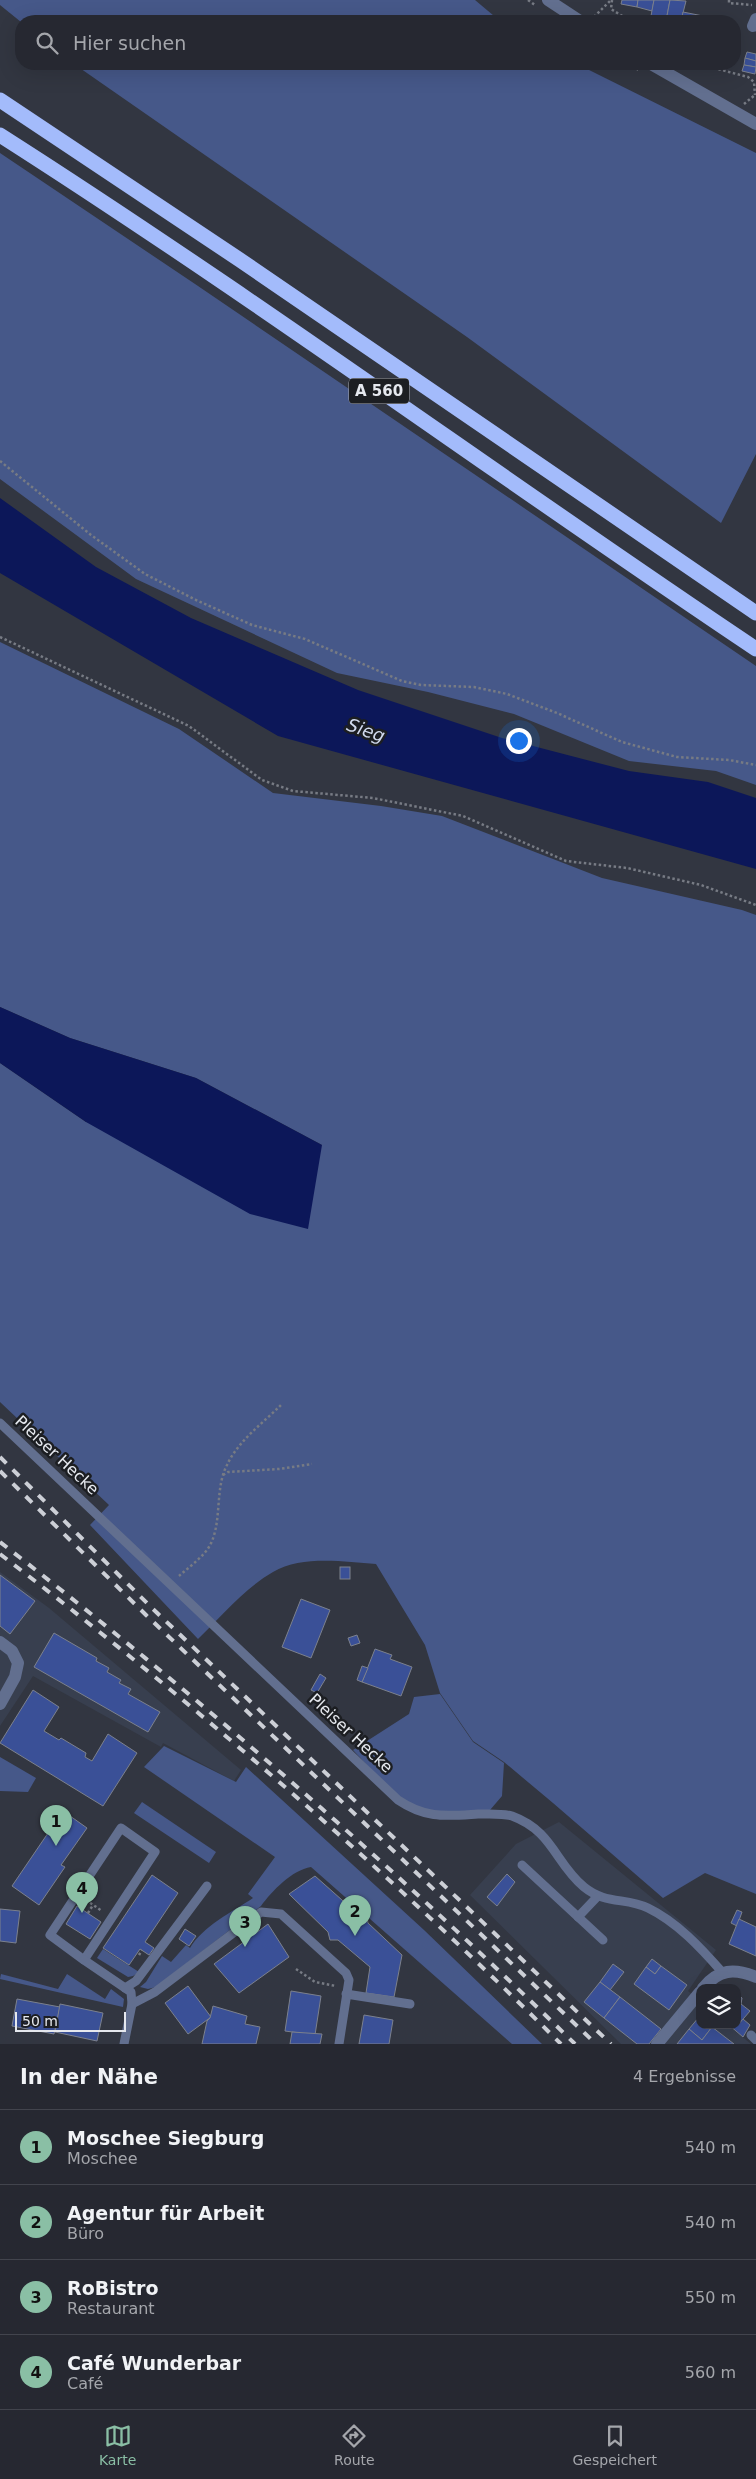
<!DOCTYPE html>
<html lang="de">
<head>
<meta charset="utf-8">
<style>
	body { margin:0; font-family:"DejaVu Sans",sans-serif; background:#32343d; color:#f1f3f6 }
	.controls { position:absolute; right:15px; bottom:15px; display:grid; overflow:hidden; border-radius:10px; box-shadow:0 5px 20px #0002 }
	.controls button { width:45px; height:45px; display:grid; place-items:center; padding:0; border:0; border-bottom:1px solid #42444d; background:#262831; color:#f1f3f6; font:25px sans-serif }
	.scale { position:absolute; left:15px; bottom:12px; width:111px; box-sizing:border-box; padding-left:5px; border:2px solid #e5e8ee; border-top:0; font-size:14px; line-height:18px; white-space:nowrap; color:#e5e8ee; -webkit-text-stroke:4px #1c1e22; paint-order:stroke }
	.you { position:absolute; left:518px; top:740px; width:18px; height:18px; margin:-12px; border:4px solid #fff; border-radius:50%; background:#1a73e8; box-shadow:0 0 0 8px #1a73e833 }
	.badge { display:grid; place-items:center; width:32px; height:32px; border-radius:50%; background:#8abfa5; color:#111; font-size:16px; font-weight:700 }
	.pin { position:absolute; translate:-50% -41px; filter:drop-shadow(0 1px 2px #0008) }
	.pin::after { content:''; position:absolute; top:26px; width:18px; height:15px; background:inherit; clip-path:polygon(0 0,100% 0,50% 100%) }
	.list { margin:0; padding:0; list-style:none }
	h2 { display:flex; justify-content:space-between; align-items:center; height:65px; margin:0; padding:0 20px; font-size:21px }
	h2 small { font-size:16px; font-weight:400; color:#a4a6ab }
	.list li { display:grid; grid-template-columns:32px 1fr auto; gap:15px; align-items:center; box-sizing:border-box; height:75px; padding:0 20px; border-top:1px solid #42444d }
	.list b { display:block; font-size:19px; white-space:nowrap }
	.list p { margin:0; font-size:16px; white-space:nowrap; color:#a4a6ab }
	.list em { font-size:16px; font-style:normal; color:#a4a6ab }
	.icon { flex:none; width:28px; height:28px; fill:none; stroke:currentColor; stroke-width:2; stroke-linecap:round; stroke-linejoin:round }
	.map { position:relative; flex:none; width:756px; height:2044px; overflow:hidden }
	.search { position:absolute; background:#262831; box-shadow:0 5px 20px #0002; left:15px; right:15px; top:15px; height:55px; display:flex; align-items:center; gap:12px; box-sizing:border-box; padding:0 18px; border-radius:20px; color:#a4a6ab; font-size:19px }
	.sheet { height:365px; background:#262831 }
	nav { display:flex; justify-content:space-around; align-items:center; box-sizing:border-box; height:70px; border-top:1px solid #42444d; background:#262831; font-size:14px; color:#a4a6ab }
	nav a { display:grid; justify-items:center; gap:2px }
	nav .on { color:#8abfa5 }
	.map>svg:first-child { display:block }
	.built { fill:#383f4f }
	.green { fill:#465889 }
	.water { fill:#0c1759 }
	.building { fill:#3a5097; stroke:#7c818d }
	.lines { fill:none; stroke-linecap:round; stroke-linejoin:round }
	.path { stroke:#777b84; stroke-width:2.5; stroke-dasharray:2.5 2.5; stroke-linecap:butt }
	.service { stroke:#626f8f; stroke-width:9 }
	.minor { stroke:#626f8f; stroke-width:12 }
	.tertiary { stroke:#626f8f; stroke-width:12 }
	.motorway { stroke:#a3bbfb; stroke-width:15 }
	.rail { stroke:#cccfd6; stroke-width:4; stroke-dasharray:9 9; stroke-linecap:butt }
	.labels { text-anchor:middle; dominant-baseline:central; stroke-width:5; stroke-linejoin:round; paint-order:stroke }
	.shield { fill:#1c1e22; stroke:#a9abb1; stroke-width:1 }
	.shield-label { font-size:15px; font-weight:bold; fill:#e5e8ee }
	.street-label { font-size:16px; fill:#e5e8ee; stroke:#1c1e22 }
	.water-label { font-size:18px; font-style:italic; fill:#d1daee; stroke:#1c1e22 }
</style>
</head>
<body>
<div class="map">
<svg width="756" height="2044" viewBox="0 0 756 2044">
	<rect width="100%" height="100%" fill="#323641"/>
	<g class="built">
		<path d="M0,1572L49,1608L241,1770L234,1781L163,1743L161,1747L33,1676L0,1726Z"/>
		<path d="M559,1822L716,1950L688,1991L700,2001V2025H728L751,2044H621L470,1895L516,1844Z"/>
	</g>
	<g class="green">
		<path d="M0,0H475L500,21L21,22L0,5Z"/>
		<path d="M74,64H577L756,153V454L721,523L467,337Z"/>
		<path d="M0,153L198,286L756,666V785L716,771L629,761L514,714L428,692L337,673L136,579L0,479Z"/>
		<path d="M0,642L179,729L273,793L381,806L442,816L602,878L742,910L756,915V1894L705,1873L663,1898L553,1803L504,1762L473,1741L440,1693L425,1645L376,1564C344,1562 302,1555 273,1572C245,1588 221,1617 198,1639L90,1525L109,1505L0,1402V1063L86,1122L322,1145L196,1078L70,1038L0,1007Z"/>
		<path d="M440,1694L473,1742L504,1763L502,1796L490,1810C467,1811 438,1816 417,1807C395,1798 369,1767 353,1750L409,1714L414,1697Z"/>
		<path d="M164,1746L236,1782L246,1767L424,1930L542,2044H512L311,1867C292,1870 272,1891 261,1906L156,1987L148,1989L140,1987L146,1982L162,1956L171,1962L186,1945L190,1948C203,1926 232,1912 253,1898L248,1894L275,1857L144,1767Z"/>
		<path d="M0,1757L36,1778L28,1792L0,1791Z"/>
		<path d="M142,1802L216,1852L209,1863L134,1813Z"/>
		<path d="M103,1949L139,1972L133,1976L128,1977L97,1958Z"/>
		<path d="M1,1974L58,1989L67,1974L105,1999L111,1989L124,1999L123,2007L0,1979Z"/>
	</g>
	<g class="water">
		<path d="M0,498L96,567L191,618L358,690L502,738L629,771L708,782L756,798V869L278,736L0,573Z"/>
		<path d="M0,1007L70,1038L196,1078L322,1145L308,1229L250,1214L86,1122L0,1063Z"/>
	</g>
	<g class="building">
		<path d="M622,0H638L637,7L621,4Z"/>
		<path d="M638,0H654L652,11L637,7Z"/>
		<path d="M654,0H670L666,21H650Z"/>
		<path d="M670,0L686,1L681,21H666Z"/>
		<path d="M683,12L698,15L697,21H681Z"/>
		<path d="M698,15L713,18V21H697Z"/>
		<path d="M747,52L756,54V61L745,58Z"/>
		<path d="M745,58L756,61V67L744,65Z"/>
		<path d="M744,65L756,67L755,74L742,71Z"/>
		<rect x="340" y="1567" width="10" height="12"/>
		<path d="M0,1575L35,1601L10,1634L0,1626Z"/>
		<path d="M301,1599L330,1610L311,1658L282,1647Z"/>
		<path d="M54,1633L97,1658L96,1661L109,1668L107,1672L121,1680L119,1683L131,1689L128,1694L160,1712L148,1732L34,1667Z"/>
		<path d="M357,1635L360,1643L351,1646L348,1638Z"/>
		<path d="M375,1649L392,1655L390,1659L412,1667L401,1696L362,1682Z"/>
		<path d="M362,1666L368,1668L362,1682L357,1680Z"/>
		<path d="M320,1674L326,1678L317,1693L311,1690Z"/>
		<path d="M33,1690L59,1707L44,1731L59,1740L61,1738L86,1753L85,1757L92,1761L108,1734L137,1753L103,1806L0,1743Z"/>
		<path d="M63,1811L87,1828L61,1865L65,1867L39,1905L12,1886Z"/>
		<path d="M507,1874L515,1882L497,1906L487,1897Z"/>
		<path d="M152,1875L178,1893L145,1942L154,1948L149,1955L140,1949L129,1965L103,1948Z"/>
		<path d="M315,1876L360,1916L367,1917L368,1923L402,1955L394,1997L366,1993L370,1967L338,1940H330L328,1932L289,1894Z"/>
		<path d="M77,1906L101,1922L90,1939L66,1924Z"/>
		<path d="M0,1909L20,1911L16,1943L0,1941Z"/>
		<path d="M737,1910L742,1912L737,1926L731,1923Z"/>
		<path d="M739,1919L756,1927V1956L729,1944Z"/>
		<path d="M268,1924L289,1957L239,1993L214,1964Z"/>
		<path d="M185,1929L196,1936L189,1946L179,1939Z"/>
		<path d="M652,1959L661,1966L655,1974L646,1967Z"/>
		<path d="M613,1964L624,1972L610,1990L600,1982Z"/>
		<path d="M661,1966L687,1985L669,2010L634,1984L646,1967L655,1974Z"/>
		<path d="M600,1982L620,1997L604,2018L584,2002Z"/>
		<path d="M188,1986L211,2017L188,2034L165,2003Z"/>
		<path d="M291,1991L321,1996L315,2035L285,2031Z"/>
		<path d="M737,1994L742,1998L741,2004L750,2011L738,2025Z"/>
		<path d="M620,1997L661,2029L649,2044H637L604,2018Z"/>
		<path d="M17,1999L60,2007L54,2034L12,2026Z"/>
		<path d="M60,2004L103,2013L97,2041L55,2032Z"/>
		<path d="M213,2006L247,2016L245,2024L260,2027L256,2044H202L207,2021L210,2018Z"/>
		<path d="M364,2015L393,2020L389,2044H359Z"/>
		<path d="M699,2017L700,2025L712,2027L702,2040L689,2029Z"/>
		<path d="M743,2019L750,2025L743,2037L729,2025H738Z"/>
		<path d="M712,2027L734,2044H677L689,2029L702,2040Z"/>
		<path d="M292,2032L322,2034L320,2044H290Z"/>
	</g>
	<g class="lines">
		<g class="path">
			<path d="M528,0L535,5"/>
			<path d="M612,0L611,9L630,21"/>
			<path d="M729,0V3L752,5"/>
			<path d="M593,17L600,21"/>
			<path d="M594,17L611,0"/>
			<path d="M629,64L638,70"/>
			<path d="M699,64L748,77L754,82L755,95"/>
			<path d="M744,104L755,95"/>
			<path d="M0,461L91,535L145,574L196,600L252,625L305,639L402,681L421,685L474,687L507,694L557,713L622,742L677,757L729,760L756,765"/>
			<path d="M0,637L189,726L262,780L293,791L373,798L463,816L566,861L627,868L701,885L756,905"/>
			<path d="M223,1475L228,1472L279,1469L312,1464"/>
			<path d="M179,1576C189,1567 202,1558 209,1547C223,1523 214,1490 227,1465C238,1441 263,1423 281,1405"/>
			<path d="M86,1900L102,1911"/>
			<path d="M88,1913L93,1905"/>
			<path d="M139,1955L142,1950"/>
			<path d="M296,1969L315,1982L336,1986"/>
		</g>
		<g class="service">
			<path d="M0,1423L398,1800C426,1819 446,1816 478,1814C489,1814 502,1813 512,1816C553,1831 555,1863 584,1887C606,1905 626,1897 648,1908C677,1922 701,1948 722,1972"/>
			<path d="M121,1828L155,1852L84,1960L50,1935Z"/>
			<path d="M522,1865L603,1940"/>
			<path d="M578,1917L597,1897"/>
			<path d="M84,1960L131,1992L132,2004L124,2044"/>
			<path d="M125,1988L136,1981L207,1886"/>
			<path d="M346,1994L410,2004"/>
			<path d="M132,2004L155,1992L261,1912L281,1914L346,1973L349,1980L339,2044"/>
			<path d="M751,2035L756,2040"/>
		</g>
		<g class="minor">
			<path d="M753,26L756,19"/>
			<path d="M0,1642L12,1651L18,1663L15,1677L0,1704"/>
			<path d="M703,1988C719,1969 734,1968 756,1977"/>
			<path d="M657,2044L700,1992"/>
		</g>
		<g class="tertiary">
			<path d="M548,0L580,21"/>
			<path d="M651,64L756,124"/>
		</g>
		<g class="motorway">
			<path d="M0,100L240,260L756,613"/>
			<path d="M0,135C257,299 503,480 756,649"/>
		</g>
		<g class="rail">
			<path d="M0,1457L153,1609L611,2044"/>
			<path d="M0,1471L146,1615L596,2044"/>
			<path d="M0,1542C201,1698 393,1866 575,2044"/>
			<path d="M0,1554C197,1705 385,1869 561,2044"/>
		</g>
	</g>
	<g class="labels">
		<rect class="shield" x="349" y="378.5" width="60" height="25" rx="4"/>
		<g class="shield-label">
			<text x="379" y="391">A 560</text>
		</g>
		<g class="street-label">
			<text transform="translate(57 1455) rotate(43)">Pleiser Hecke</text>
			<text transform="translate(351 1733) rotate(43)">Pleiser Hecke</text>
		</g>
		<g class="water-label">
			<text transform="translate(366 730) rotate(19)">Sieg</text>
		</g>
	</g>
</svg>
<div class="controls">
<button><svg class="icon" aria-label="layers" viewBox="0 0 24 24"><path d="M12 4l9 5-9 5-9-5zM3 14l9 5 9-5"/></svg></button>
</div>
<div class="scale">50 m</div>
<div class="you"></div>
<div class="pin badge" style="left:56px;top:1846px">1</div>
<div class="pin badge" style="left:355px;top:1936px">2</div>
<div class="pin badge" style="left:245px;top:1947px">3</div>
<div class="pin badge" style="left:82px;top:1913px">4</div>
<div class="search"><svg class="icon" aria-label="search" viewBox="0 0 24 24"><circle cx="10" cy="10" r="6"/><path d="M15 15l6 6"/></svg>Hier suchen</div>
</div>
<section class="sheet">
<h2>In der Nähe<small>4 Ergebnisse</small></h2>
<ul class="list">
<li><span class="badge">1</span><div><b>Moschee Siegburg</b><p>Moschee</p></div><em>540 m</em></li>
<li><span class="badge">2</span><div><b>Agentur für Arbeit</b><p>Büro</p></div><em>540 m</em></li>
<li><span class="badge">3</span><div><b>RoBistro</b><p>Restaurant</p></div><em>550 m</em></li>
<li><span class="badge">4</span><div><b>Café Wunderbar</b><p>Café</p></div><em>560 m</em></li>
</ul>
</section>
<nav>
<a class="on"><svg class="icon" aria-label="map" viewBox="0 0 24 24"><path d="M3 6l6-2 6 2 6-2v14l-6 2-6-2-6 2zM9 4v14M15 6v14"/></svg>Karte</a>
<a><svg class="icon" aria-label="directions" viewBox="0 0 24 24"><path d="M12 3l9 9-9 9-9-9zM9 14v-3h6M13 9l2 2-2 2"/></svg>Route</a>
<a><svg class="icon" aria-label="saved" viewBox="0 0 24 24"><path d="M7 4h10v16l-5-4-5 4z"/></svg>Gespeichert</a>
</nav>
</body>
</html>
